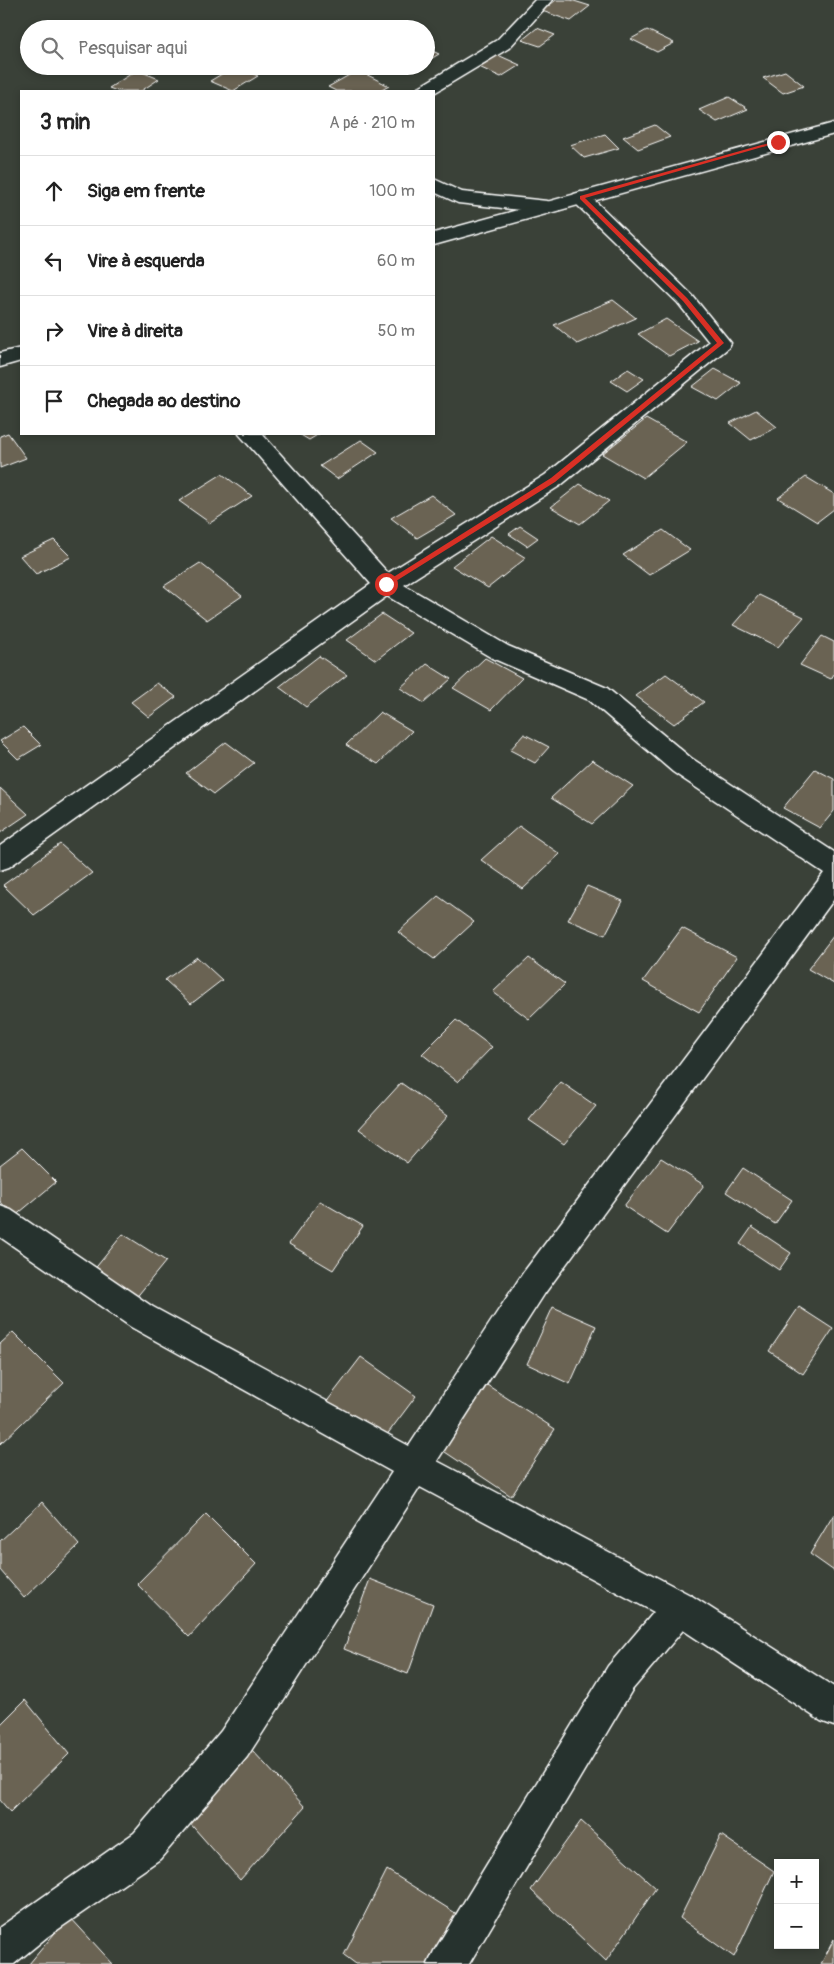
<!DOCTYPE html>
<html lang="pt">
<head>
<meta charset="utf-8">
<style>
	body { margin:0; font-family:Pangolin,sans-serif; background:#f6f6f6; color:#222 }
	.controls { position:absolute; right:15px; bottom:15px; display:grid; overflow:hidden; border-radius:0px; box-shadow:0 2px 8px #0003 }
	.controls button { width:45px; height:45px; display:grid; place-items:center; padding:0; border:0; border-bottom:1px solid #e0e0e0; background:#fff; color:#222; font:25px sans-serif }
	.stop { position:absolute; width:15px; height:15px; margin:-11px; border:4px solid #d93025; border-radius:50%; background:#fff }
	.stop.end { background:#d93025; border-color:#fff; box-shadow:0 1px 5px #0008 }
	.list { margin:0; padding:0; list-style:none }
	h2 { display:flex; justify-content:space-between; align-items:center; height:65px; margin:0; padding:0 20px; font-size:21px }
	h2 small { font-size:16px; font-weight:400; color:#767676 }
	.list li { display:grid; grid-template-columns:32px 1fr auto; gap:15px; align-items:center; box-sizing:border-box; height:70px; padding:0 20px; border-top:1px solid #e0e0e0 }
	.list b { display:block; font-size:19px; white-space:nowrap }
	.list em { font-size:16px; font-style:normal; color:#767676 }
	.icon { flex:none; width:28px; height:28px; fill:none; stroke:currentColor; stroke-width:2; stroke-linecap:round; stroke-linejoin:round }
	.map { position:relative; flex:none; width:834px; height:1964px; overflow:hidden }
	.search { position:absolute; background:#fff; box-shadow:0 2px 8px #0003; left:20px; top:20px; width:415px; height:55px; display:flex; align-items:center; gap:12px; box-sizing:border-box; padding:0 18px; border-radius:28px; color:#767676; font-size:19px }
	.panel { position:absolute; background:#fff; box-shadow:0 2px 8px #0003; left:20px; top:90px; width:415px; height:345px; border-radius:0px }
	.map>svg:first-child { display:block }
	.building { fill:#6a6352; stroke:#fff }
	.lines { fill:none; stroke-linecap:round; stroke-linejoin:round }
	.street-casing { stroke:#fff; stroke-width:3 }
	.secondary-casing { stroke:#fff; stroke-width:3 }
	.street { fill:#26332d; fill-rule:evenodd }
	.secondary { fill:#26332d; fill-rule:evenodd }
	.route { fill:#d93025 }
</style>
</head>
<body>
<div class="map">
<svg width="834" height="1964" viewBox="0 0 834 1964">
	<rect width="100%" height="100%" fill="#3a4138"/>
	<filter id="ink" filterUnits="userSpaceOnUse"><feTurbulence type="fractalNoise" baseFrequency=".02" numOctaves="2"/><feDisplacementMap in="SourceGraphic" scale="10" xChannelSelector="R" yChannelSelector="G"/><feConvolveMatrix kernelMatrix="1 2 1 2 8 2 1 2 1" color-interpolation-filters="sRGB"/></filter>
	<g filter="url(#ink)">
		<g class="building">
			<path d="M556,0H571L590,6L571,21L542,11Z"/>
			<path d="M537,28L555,35L540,46L522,40Z"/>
			<path d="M647,30L674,43L657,52L631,39Z"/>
			<path d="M426,48L439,54L426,62Z"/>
			<path d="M498,55L520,65L501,77L479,67Z"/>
			<path d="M235,66L258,76L233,91L210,81Z"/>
			<path d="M137,70L159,79L141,91H117L109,88Z"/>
			<path d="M358,70L389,86L380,91H336L328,87Z"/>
			<path d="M785,71L804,86L783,93L763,78Z"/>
			<path d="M729,97L748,109L717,122L699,110Z"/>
			<path d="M655,125L670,137L638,149L623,137Z"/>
			<path d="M605,134L619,148L584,158L570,145Z"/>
			<path d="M613,300L636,318L577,344L554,325Z"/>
			<path d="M666,319L698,341L669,356L638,334Z"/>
			<path d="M628,369L644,379L627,391L611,381Z"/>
			<path d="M715,369L741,383L718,401L692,387Z"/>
			<path d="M756,410L777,427L751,440L730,423Z"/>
			<path d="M646,419L687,442L643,478L602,454Z"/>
			<path d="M8,433L26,458L0,468V436Z"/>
			<path d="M299,434H319L309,440Z"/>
			<path d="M361,440L378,452L337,479L320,466Z"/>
			<path d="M222,474L252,496L210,523L179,501Z"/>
			<path d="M806,477L834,494V509L817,522L778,498Z"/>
			<path d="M580,484L609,501L580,524L551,507Z"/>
			<path d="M431,495L456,515L417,538L391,518Z"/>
			<path d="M520,526L538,538L527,546L509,534Z"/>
			<path d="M663,530L690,550L649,575L623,555Z"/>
			<path d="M491,536L526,558L488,588L452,566Z"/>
			<path d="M54,540L71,557L36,574L20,556Z"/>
			<path d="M200,563L242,596L207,620L164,586Z"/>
			<path d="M759,595L804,617L778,647L733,625Z"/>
			<path d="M382,614L411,633L376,660L347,640Z"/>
			<path d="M822,636L834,642V674L831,679L800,665Z"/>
			<path d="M319,656L347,675L306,707L279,687Z"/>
			<path d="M485,658L522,678L491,710L453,688Z"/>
			<path d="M427,664L451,679L424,703L400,688Z"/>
			<path d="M666,674L704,702L674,724L636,696Z"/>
			<path d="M157,683L176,697L149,717L131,702Z"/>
			<path d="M380,712L412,731L378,764L346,745Z"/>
			<path d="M23,727L41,745L18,759L0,741Z"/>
			<path d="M524,734L549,747L535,763L510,750Z"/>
			<path d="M226,742L254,763L214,794L186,773Z"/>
			<path d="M592,760L633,786L592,824L551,798Z"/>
			<path d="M815,769L834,779V811L820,828L783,808Z"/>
			<path d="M0,788L28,814L0,833Z"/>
			<path d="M519,826L560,854L523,889L481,860Z"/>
			<path d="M60,844L92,873L34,915L3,885Z"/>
			<path d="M587,886L623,901L605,935L568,920Z"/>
			<path d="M438,896L474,922L434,959L398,932Z"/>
			<path d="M682,928L737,957L699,1012L643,981Z"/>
			<path d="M834,935V984L808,969Z"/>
			<path d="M197,957L222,980L191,1004L165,980Z"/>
			<path d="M529,958L565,984L529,1019L493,992Z"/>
			<path d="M456,1020L492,1047L458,1082L422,1054Z"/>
			<path d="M561,1082L596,1106L564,1144L529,1120Z"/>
			<path d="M401,1083L448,1116L407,1163L359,1129Z"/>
			<path d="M22,1148L56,1182L14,1217L0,1201V1165Z"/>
			<path d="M661,1158L704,1185L667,1234L624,1206Z"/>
			<path d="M743,1168L792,1200L775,1224L726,1192Z"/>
			<path d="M320,1201L363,1226L333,1270L289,1244Z"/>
			<path d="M752,1227L791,1253L779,1270L740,1244Z"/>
			<path d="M123,1234L166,1261L135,1299L93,1271Z"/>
			<path d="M553,1307L596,1326L570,1384L527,1364Z"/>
			<path d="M799,1307L833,1329L803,1374L769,1351Z"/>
			<path d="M13,1332L64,1383L0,1444V1344Z"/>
			<path d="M361,1357L416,1396L380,1444L325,1404Z"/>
			<path d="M487,1385L555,1429L511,1496L442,1450Z"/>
			<path d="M42,1502L79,1545L24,1598L0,1570V1541Z"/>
			<path d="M206,1514L256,1564L189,1637L137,1584Z"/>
			<path d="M834,1514V1571L810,1554Z"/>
			<path d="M370,1579L433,1604L408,1674L344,1649Z"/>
			<path d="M25,1700L69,1754L10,1812L0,1800V1725Z"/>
			<path d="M252,1750L305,1807L240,1880L187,1820Z"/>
			<path d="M581,1821L656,1888L606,1961L531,1890Z"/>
			<path d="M721,1835L774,1871L734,1957L680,1918Z"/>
			<path d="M387,1870L457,1914L433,1964H356L344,1955Z"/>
			<path d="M69,1916L113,1964H29Z"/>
			<path d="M834,1939V1964H821Z"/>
		</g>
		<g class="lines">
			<defs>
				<g id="street">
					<path d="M535,0H552L509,48L434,93V91H416L419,87L497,40Z"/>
					<path d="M434,179L462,192L547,201L554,203L557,207L554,211L547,213L458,203L434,192Z"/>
					<path d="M581,192L588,194L692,295L731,343L728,348L561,485L404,585L508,646L607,688L691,758L834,852V899L545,1293L437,1461L692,1596L834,1687V1726L821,1721L683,1630L632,1690L469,1964H428L434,1951L608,1666L654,1612L420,1487L247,1757L160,1859L47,1937L14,1964H0V1927L134,1833L221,1731L392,1472L131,1327L0,1237V1206L11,1210L153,1307L409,1446L523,1273L824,873L673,772L589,700L492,658L387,596L9,867L0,870V846L371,584L239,434H262L388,573L545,475L709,342L678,303L574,202L572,198L574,194Z"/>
				</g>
				<g id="secondary">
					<path d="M834,123V134L434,245V233Z"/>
					<path d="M21,348V361L0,367V353Z"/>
				</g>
			</defs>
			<use href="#street" class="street-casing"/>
			<use href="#secondary" class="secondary-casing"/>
			<use href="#street" class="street"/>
			<use href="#secondary" class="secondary"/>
		</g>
	</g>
	<path class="route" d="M776,141L780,142L585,198L687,298L724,343L555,482L388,586H384V583L551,478L717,343L683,301L580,199V196Z"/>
</svg>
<div class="controls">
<button>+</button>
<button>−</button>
</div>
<div class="stop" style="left:386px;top:584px"></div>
<div class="stop end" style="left:778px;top:142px"></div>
<div class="search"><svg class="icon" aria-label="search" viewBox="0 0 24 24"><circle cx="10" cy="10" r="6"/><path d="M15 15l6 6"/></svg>Pesquisar aqui</div>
<section class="panel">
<h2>3 min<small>A pé · 210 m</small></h2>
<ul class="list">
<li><svg class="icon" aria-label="ahead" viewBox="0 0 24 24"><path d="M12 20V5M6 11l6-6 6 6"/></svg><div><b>Siga em frente</b></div><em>100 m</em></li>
<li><svg class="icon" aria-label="left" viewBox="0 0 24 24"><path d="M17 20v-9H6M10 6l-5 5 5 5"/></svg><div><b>Vire à esquerda</b></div><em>60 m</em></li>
<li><svg class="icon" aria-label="right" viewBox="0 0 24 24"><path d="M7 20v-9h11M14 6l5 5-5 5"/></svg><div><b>Vire à direita</b></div><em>50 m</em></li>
<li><svg class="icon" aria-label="arrive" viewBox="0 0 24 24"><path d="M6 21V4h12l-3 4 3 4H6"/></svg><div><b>Chegada ao destino</b></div></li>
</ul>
</section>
</div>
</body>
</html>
